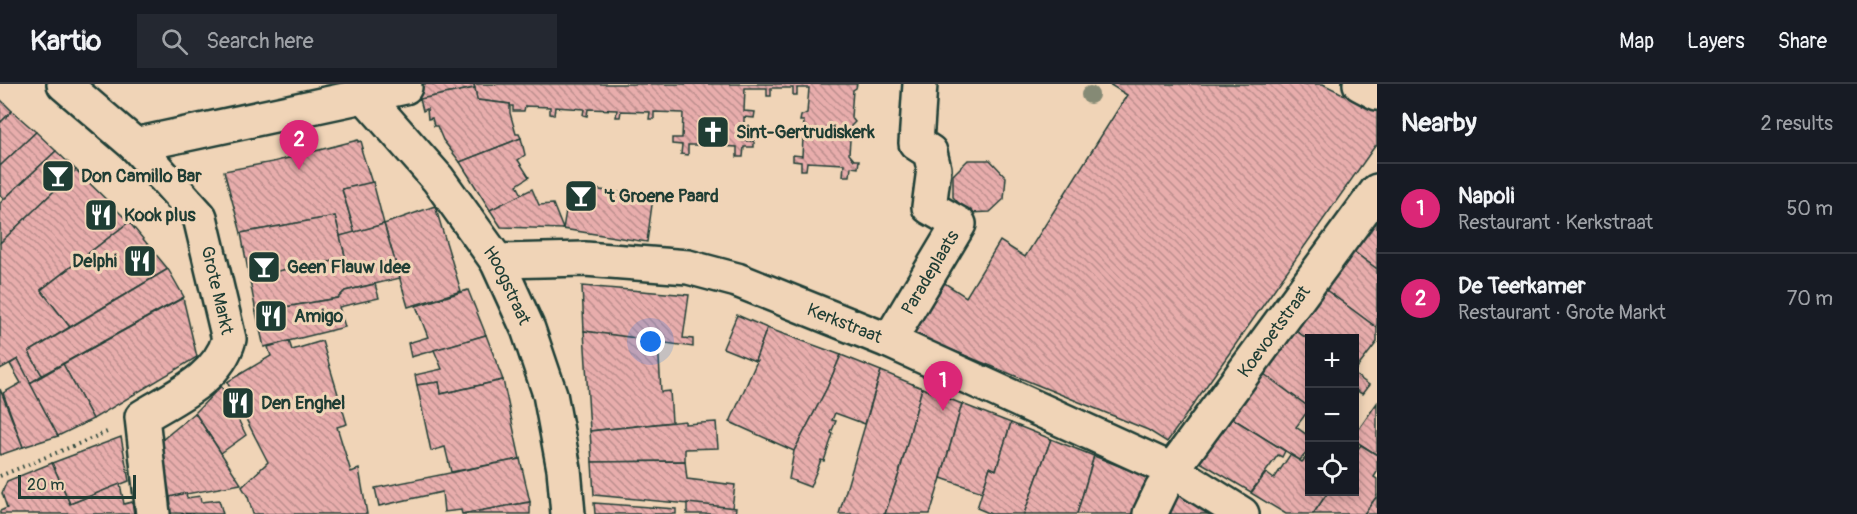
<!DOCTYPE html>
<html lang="en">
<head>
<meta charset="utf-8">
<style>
	body { margin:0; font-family:Pangolin,sans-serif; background:#242831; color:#f1f3f6 }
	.controls { position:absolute; right:18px; bottom:18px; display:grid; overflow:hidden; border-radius:0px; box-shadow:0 3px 9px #0003 }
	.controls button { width:54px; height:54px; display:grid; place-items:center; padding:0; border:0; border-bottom:2px solid #363941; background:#171b24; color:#f1f3f6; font:30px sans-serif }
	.scale { position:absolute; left:18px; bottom:15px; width:118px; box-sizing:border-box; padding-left:6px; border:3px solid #1f3d34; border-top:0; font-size:16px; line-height:21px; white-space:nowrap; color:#1f3d34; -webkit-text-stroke:4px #f0d4b7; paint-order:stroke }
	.you { position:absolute; left:651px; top:258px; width:21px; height:21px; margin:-15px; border:4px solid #fff; border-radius:50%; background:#1a73e8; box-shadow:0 0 0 9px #1a73e833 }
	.badge { display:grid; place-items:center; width:39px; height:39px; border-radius:50%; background:#db2777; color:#fff; font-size:20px; font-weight:700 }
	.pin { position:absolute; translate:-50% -50px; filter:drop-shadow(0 2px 3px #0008) }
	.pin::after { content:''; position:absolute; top:32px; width:21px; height:18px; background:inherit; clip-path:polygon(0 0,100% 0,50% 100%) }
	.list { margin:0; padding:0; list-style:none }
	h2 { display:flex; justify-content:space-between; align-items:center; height:78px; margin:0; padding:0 24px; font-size:26px }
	h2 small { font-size:20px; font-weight:400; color:#9ea1a6 }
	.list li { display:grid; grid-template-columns:39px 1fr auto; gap:18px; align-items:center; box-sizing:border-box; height:90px; padding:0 24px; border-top:2px solid #363941 }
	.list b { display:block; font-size:22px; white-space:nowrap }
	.list p { margin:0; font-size:20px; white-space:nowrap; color:#9ea1a6 }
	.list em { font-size:20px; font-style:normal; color:#9ea1a6 }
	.icon { flex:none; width:33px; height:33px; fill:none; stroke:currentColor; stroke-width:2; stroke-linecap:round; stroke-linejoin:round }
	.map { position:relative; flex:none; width:1377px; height:430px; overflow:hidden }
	header { display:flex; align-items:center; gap:36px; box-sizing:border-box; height:84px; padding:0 30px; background:#171b24; border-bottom:2px solid #363941 }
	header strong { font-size:28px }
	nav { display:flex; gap:33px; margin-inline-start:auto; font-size:21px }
	.search { width:420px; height:54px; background:#242831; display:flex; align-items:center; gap:15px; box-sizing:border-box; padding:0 21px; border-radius:0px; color:#9ea1a6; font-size:22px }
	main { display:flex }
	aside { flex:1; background:#171b24 }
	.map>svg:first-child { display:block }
	.building { fill:url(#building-back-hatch); stroke:#1f3d34; stroke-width:1.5 }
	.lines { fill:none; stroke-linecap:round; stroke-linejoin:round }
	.minor-casing { stroke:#1f3d34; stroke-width:38 }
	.path { stroke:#1f3d34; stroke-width:4; stroke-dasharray:1.5 4.5; stroke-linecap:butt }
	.minor { stroke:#f0d4b7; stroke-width:33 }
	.tree { fill:#858a74 }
	.labels { text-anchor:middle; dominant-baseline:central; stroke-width:6; stroke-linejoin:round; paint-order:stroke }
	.poi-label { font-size:18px; font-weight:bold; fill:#1f3d34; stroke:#f0d4b7; text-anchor:start }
	.street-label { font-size:18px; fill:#1f3d34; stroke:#f0d4b7 }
</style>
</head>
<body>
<header>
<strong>Kartio</strong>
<div class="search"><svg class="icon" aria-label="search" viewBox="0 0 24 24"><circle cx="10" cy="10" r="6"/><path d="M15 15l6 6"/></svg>Search here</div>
<nav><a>Map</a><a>Layers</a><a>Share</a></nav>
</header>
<main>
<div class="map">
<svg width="1377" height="430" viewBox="0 0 1377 430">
	<defs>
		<pattern id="building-back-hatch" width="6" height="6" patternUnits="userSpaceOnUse" patternTransform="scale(1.5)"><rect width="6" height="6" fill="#e8adac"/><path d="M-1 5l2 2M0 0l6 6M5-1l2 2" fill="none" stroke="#bb8e8d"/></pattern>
	</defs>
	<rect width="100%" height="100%" fill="#f0d4b7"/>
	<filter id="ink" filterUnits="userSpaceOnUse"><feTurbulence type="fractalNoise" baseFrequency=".0167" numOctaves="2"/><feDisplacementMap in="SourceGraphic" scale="12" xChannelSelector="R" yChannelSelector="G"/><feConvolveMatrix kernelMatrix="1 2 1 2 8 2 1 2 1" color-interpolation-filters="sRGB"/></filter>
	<g filter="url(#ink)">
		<g class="building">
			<path d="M408,0H474L475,4L411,17Z"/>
			<path d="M474,0H857L856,4L853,6L851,33L855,38L851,42L849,70L854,76H859L858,84L851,83L850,92H843L844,80L807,78L806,86H801V78L793,77V71L802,72L804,37H800L801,32L807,29L809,4H797V11H793V4H771V12H767V4H745L744,27L755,28L754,34L744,33V57H754V63H744L743,73H737V63L720,62L717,59H708L706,61H688V71L681,70L682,61L672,60V54H682L683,29L654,28V35H649L650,28L621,27L620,33H616L617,26L588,25L587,32L583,31L584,25L555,23L554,31L550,30V23L525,22L524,27H513V22H510V20L477,16Z"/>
			<path d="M1109,0H1323L1377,27V62H1375L1167,358L1148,346L905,247L937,194L966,213L1000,157L1025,173L1127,11Z"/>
			<path d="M475,4L477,16L510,20V29L516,50H519L521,54L460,78L443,56L437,42H434L432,34L428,35L427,25L423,27L420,15Z"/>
			<path d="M0,15L12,27L0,39Z"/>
			<path d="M12,27L36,48L0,82V39Z"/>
			<path d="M36,48L56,67L4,115L0,111V82Z"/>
			<path d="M521,54L525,71L518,76L529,93L517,101L522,111L490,126L460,78Z"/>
			<path d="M358,56V58L361,57L363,64L361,65L372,99L342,105L355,149L340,152L335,132L241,149L224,87L273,78Z"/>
			<path d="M56,67L76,86L0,159V119Z"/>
			<path d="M968,76H990L1006,93L1004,115L990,128L968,129L953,113V91Z"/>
			<path d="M76,86L129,138L41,206L70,243L29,268L42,291L30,299L18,275L0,285V159Z"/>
			<path d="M373,98L384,140L355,149L342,105Z"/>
			<path d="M570,102L653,113L647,158L563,145Z"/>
			<path d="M532,105L539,121L553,120L563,145L501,143L490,126Z"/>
			<path d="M435,122L461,207L408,223L384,140Z"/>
			<path d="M1377,128V185L1350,165Z"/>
			<path d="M335,132L346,175L249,192L241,149Z"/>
			<path d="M129,138L168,185L70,243L41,206Z"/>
			<path d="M384,140L400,194L345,207L338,214L256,228L249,192L346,175L340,152Z"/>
			<path d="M1350,165L1377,185V244L1322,203Z"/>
			<path d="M168,185L184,213L42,291L29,268Z"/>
			<path d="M375,200L379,214L339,223L345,243L264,263L256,228L338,214L345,207Z"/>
			<path d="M582,202L689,211L683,254L693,255V263L584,247Z"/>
			<path d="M1322,203L1377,244V258L1354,288V255H1310V257L1292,244Z"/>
			<path d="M468,206L486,251L411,273L408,259L428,253L416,222Z"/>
			<path d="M183,214L197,273L93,335L63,280Z"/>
			<path d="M737,231L767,244L755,277L723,264Z"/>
			<path d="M767,244L841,271L827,304L794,367L730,338L757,277H755Z"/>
			<path d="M1292,244L1310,257V324L1259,287Z"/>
			<path d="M584,247L658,257L661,308L670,307L672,338L590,347Z"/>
			<path d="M486,251L503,296L441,310L439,298L417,301L415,291L442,285L434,266Z"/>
			<path d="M289,257L292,266L322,257L347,340L337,343L351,388L359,385L367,430H253L248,413L242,403L268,378L227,298L271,272L268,263Z"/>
			<path d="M841,271L881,287L865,340L835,329L832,336L836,337L831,349L833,350L824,377L821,376L810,403L789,395L794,367L827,304Z"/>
			<path d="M18,275L58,352L23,363L3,309L21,299L10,280Z"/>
			<path d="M63,280L93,335L58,352L30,299Z"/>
			<path d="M881,287L922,304L899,390L885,430H839Z"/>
			<path d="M1260,287L1310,324L1296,343L1310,353V365L1300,376L1227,331Z"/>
			<path d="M1354,290L1369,301L1362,310L1354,305Z"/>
			<path d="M503,296L520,375L451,388L445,363L431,367L417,301L439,298L441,310Z"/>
			<path d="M221,302L246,351L221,369L195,329Z"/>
			<path d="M922,304L962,320L941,394L930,430H885L899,390Z"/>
			<path d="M0,305L23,363L0,371Z"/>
			<path d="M1377,319V371L1354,356V352Z"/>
			<path d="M962,320L1011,339L996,386L990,383L982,408L941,394Z"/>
			<path d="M195,329L241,400L170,413L160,362L162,356Z"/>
			<path d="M1227,331L1285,367L1282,373L1278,371L1251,408L1195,375Z"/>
			<path d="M685,337V340L716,338L718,364L685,365V377L592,378L590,347Z"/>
			<path d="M1011,339L1051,355L1024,430H991L977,424L990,383L996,386Z"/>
			<path d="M121,353L129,397L70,420L52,379Z"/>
			<path d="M1051,355L1094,372L1077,430H1024Z"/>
			<path d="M1361,361L1377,371V388L1374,393L1377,395V412L1364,430H1313L1328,408H1354V370Z"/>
			<path d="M1310,369V408H1328L1313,430H1286L1251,409L1266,389L1274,395L1290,371L1302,378Z"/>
			<path d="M1094,372L1152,395L1133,430H1077Z"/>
			<path d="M520,375L530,418L462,430L461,426L444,428L442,408L379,422L375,404Z"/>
			<path d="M685,377L687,395L735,401L732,424L594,411L592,378Z"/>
			<path d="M52,379L70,420L120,400L124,420L132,418L134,430H0V427L7,424L2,409L7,397Z"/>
			<path d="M186,409L187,414L200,412L201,418L219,416L223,430L167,429L166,422L171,420L170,413Z"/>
			<path d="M1179,410L1213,430H1169Z"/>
			<path d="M1377,412V430H1364Z"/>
			<path d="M530,418V430H462Z"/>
			<path d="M594,419L676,425V430H595Z"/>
			<path d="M687,419L736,424L735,430H687Z"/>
		</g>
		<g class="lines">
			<defs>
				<g id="minor">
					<path id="s1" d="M64,0L135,61L200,133L229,255C218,295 174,313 142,333L153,430"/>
					<path d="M1360,0L1377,9"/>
					<path id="s2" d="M365,12L438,95L497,177L528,245L550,310L564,385L568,430"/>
					<path d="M135,61L405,3L404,0"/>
					<path id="s3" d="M497,177L585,175L688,183L737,196L889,257L1172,386L1242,430"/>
					<path id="s4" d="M889,257L959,140L929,123L934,85L930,68L916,59L920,0"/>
					<path id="s5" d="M1172,386L1377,107"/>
					<path d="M1150,430L1162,405"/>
				</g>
			</defs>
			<use href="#minor" class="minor-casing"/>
			<path class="path" d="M0,392L107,348"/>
			<use href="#minor" class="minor"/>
		</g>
		<circle class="tree" cx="1090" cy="11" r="9"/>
	</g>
	<defs>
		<symbol id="church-square" viewBox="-11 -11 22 22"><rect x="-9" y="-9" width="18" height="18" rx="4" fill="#1f3d34" stroke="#f0d4b7"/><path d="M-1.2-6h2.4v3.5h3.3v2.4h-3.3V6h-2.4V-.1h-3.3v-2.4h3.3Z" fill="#fff"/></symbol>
		<symbol id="bar-square" viewBox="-11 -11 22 22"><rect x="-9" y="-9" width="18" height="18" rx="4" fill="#1f3d34" stroke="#f0d4b7"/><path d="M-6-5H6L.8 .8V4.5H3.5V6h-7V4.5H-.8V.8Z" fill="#fff"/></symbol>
		<symbol id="restaurant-square" viewBox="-11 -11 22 22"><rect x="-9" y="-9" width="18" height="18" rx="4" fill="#1f3d34" stroke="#f0d4b7"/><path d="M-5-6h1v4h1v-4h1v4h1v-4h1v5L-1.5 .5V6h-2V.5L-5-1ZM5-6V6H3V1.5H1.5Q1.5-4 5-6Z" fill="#fff"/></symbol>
	</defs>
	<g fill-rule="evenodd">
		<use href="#church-square" x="694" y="29" width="38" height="38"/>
		<use href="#bar-square" x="39" y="73" width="38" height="38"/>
		<use href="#bar-square" x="562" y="93" width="38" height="38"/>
		<use href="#restaurant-square" x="82" y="112" width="38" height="38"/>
		<use href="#restaurant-square" x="121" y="158" width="38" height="38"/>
		<use href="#bar-square" x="245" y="164" width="38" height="38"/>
		<use href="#restaurant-square" x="252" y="213" width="38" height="38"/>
		<use href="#restaurant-square" x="219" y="300" width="38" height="38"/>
	</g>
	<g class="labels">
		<g class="poi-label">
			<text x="736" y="48">Sint-Gertrudiskerk</text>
			<text x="81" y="92">Don Camillo Bar</text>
			<text x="604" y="112">'t Groene Paard</text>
			<text x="124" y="131">Kook plus</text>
			<text x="117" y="177" text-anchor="end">Delphi</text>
			<text x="287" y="183">Geen Flauw Idee</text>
			<text x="294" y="232">Amigo</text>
			<text x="261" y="319">Den Enghel</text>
		</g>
		<g class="street-label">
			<text stroke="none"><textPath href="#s4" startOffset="80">Paradeplaats</textPath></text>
			<text stroke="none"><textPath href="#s2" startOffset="238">Hoogstraat</textPath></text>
			<text stroke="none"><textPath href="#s1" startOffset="266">Grote Markt</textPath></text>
			<text stroke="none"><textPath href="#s3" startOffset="358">Kerkstraat</textPath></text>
			<text stroke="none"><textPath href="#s5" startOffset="172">Koevoetstraat</textPath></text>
		</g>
	</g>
</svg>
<div class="controls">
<button>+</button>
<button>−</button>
<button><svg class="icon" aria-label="locate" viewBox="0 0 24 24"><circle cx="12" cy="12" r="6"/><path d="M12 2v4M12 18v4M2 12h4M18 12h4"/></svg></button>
</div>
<div class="scale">20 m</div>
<div class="you"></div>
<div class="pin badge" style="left:943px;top:327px">1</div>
<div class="pin badge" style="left:299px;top:86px">2</div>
</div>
<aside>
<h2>Nearby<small>2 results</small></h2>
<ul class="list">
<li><span class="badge">1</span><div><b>Napoli</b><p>Restaurant · Kerkstraat</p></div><em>50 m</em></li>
<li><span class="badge">2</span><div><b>De Teerkamer</b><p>Restaurant · Grote Markt</p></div><em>70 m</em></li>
</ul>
</aside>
</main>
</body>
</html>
